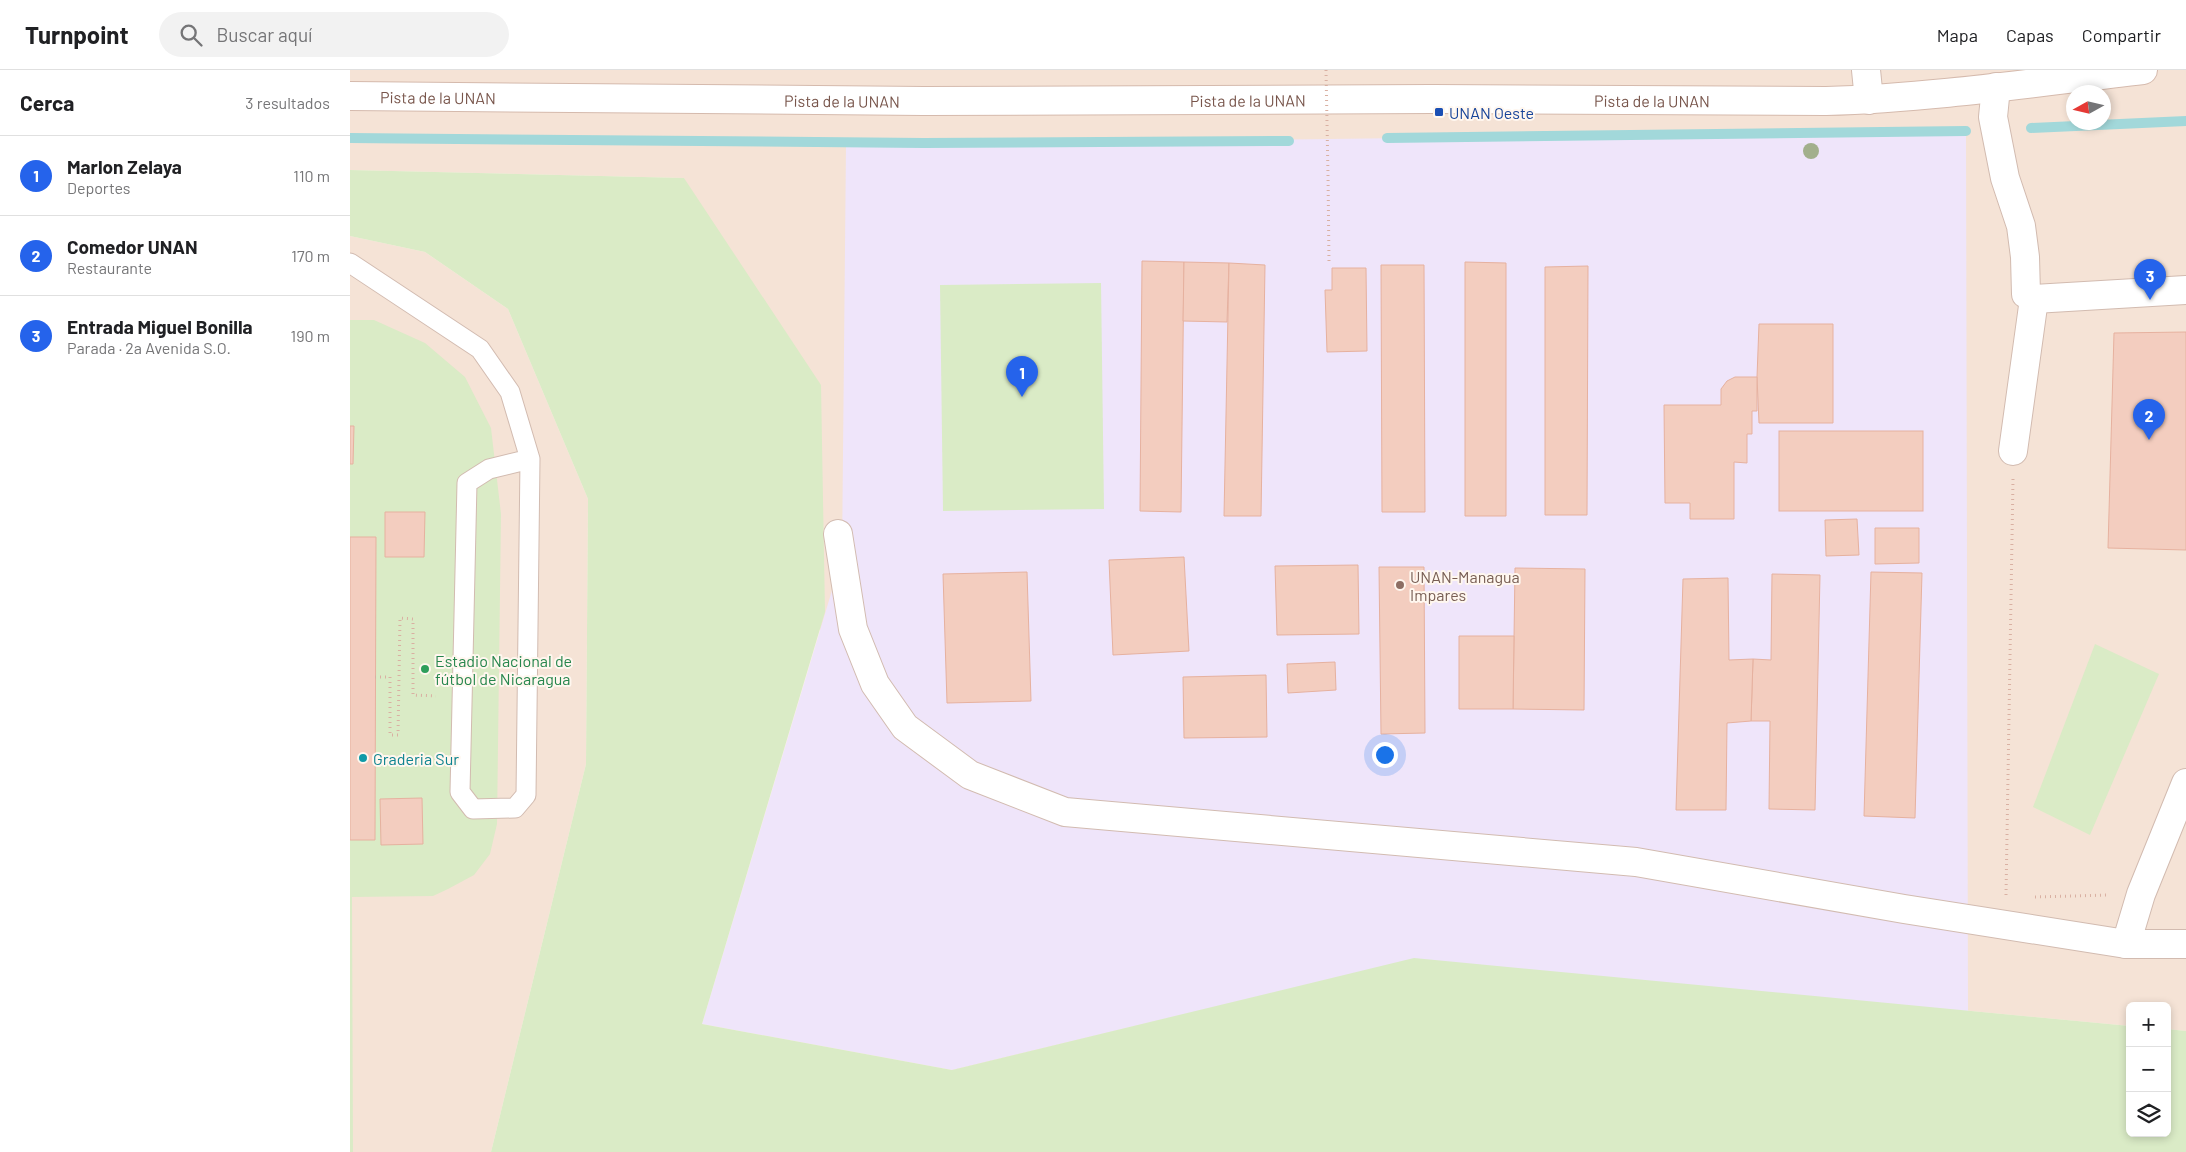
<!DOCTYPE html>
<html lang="es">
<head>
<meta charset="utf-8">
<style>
	body { margin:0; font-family:Barlow,sans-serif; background:#f2f2f2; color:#202124 }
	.controls { position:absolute; right:15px; bottom:15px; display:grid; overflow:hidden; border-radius:8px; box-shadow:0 2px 8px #0003 }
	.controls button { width:45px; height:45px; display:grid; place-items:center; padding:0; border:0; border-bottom:1px solid #e0e0e0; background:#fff; color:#202124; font:25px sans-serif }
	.compass { position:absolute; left:1716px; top:15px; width:45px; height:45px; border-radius:50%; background:#fff; box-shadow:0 2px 8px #0003; rotate:262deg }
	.you { position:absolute; left:1034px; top:684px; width:18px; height:18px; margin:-12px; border:4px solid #fff; border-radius:50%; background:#1a73e8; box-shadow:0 0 0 8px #1a73e833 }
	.badge { display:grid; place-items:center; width:32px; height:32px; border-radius:50%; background:#2563eb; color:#fff; font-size:16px; font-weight:700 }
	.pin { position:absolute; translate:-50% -41px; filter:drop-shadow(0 1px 2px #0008) }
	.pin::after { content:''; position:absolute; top:26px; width:18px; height:15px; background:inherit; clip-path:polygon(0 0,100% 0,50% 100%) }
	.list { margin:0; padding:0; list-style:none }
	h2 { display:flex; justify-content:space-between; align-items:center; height:65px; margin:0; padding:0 20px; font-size:21px }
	h2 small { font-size:16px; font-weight:400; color:#757577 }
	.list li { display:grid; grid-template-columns:32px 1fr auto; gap:15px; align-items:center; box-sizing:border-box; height:80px; padding:0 20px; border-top:1px solid #e0e0e0 }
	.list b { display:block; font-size:19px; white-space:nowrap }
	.list p { margin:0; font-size:16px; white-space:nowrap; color:#757577 }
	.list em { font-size:16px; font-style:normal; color:#757577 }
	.icon { flex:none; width:28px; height:28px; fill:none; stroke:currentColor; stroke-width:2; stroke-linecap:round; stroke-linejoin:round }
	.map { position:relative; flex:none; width:1836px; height:1082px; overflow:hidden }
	header { display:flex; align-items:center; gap:30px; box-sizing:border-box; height:70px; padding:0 25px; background:#fff; border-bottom:1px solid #e0e0e0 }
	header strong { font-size:24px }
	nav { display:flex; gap:28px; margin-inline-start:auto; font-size:18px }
	.search { width:350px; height:45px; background:#f2f2f2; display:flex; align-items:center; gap:12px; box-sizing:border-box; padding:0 18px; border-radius:28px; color:#757577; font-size:19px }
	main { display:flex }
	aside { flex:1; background:#fff }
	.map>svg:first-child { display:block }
	.residential { fill:#f5e3d6; fill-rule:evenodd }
	.education { fill:#efe5fa }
	.green { fill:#daebc6 }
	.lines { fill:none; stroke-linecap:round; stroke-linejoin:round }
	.stream { stroke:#a2d8da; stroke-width:10 }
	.building { fill:#f3cdbf; stroke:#e6b19f }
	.service-casing { stroke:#d2bbb0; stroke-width:21 }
	.pedestrian-casing { stroke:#d2bbb0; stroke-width:30 }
	.minor-casing { stroke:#d2bbb0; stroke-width:30 }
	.secondary-casing { stroke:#d5baad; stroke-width:30 }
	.path { stroke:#d9b0a2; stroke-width:3; stroke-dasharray:1 4; stroke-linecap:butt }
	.service { stroke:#fff; stroke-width:19 }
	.pedestrian { stroke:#fff; stroke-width:28 }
	.minor { stroke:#fff; stroke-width:28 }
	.secondary { stroke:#fff; stroke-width:28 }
	.path-bridge { stroke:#d9b0a2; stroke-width:3; stroke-dasharray:1 4; stroke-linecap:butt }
	.tree { fill:#a2af8c }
	.transit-dot { fill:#1a4fb4; stroke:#fff7ef; stroke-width:2 }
	.education-dot { fill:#8d6e63; stroke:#fff7ef; stroke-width:2 }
	.leisure-dot { fill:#2e9e5b; stroke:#fff7ef; stroke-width:2 }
	.culture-dot { fill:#0f9aa8; stroke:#fff7ef; stroke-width:2 }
	.labels { text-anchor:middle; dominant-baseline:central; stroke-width:4; stroke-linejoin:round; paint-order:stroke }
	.street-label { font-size:16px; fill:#78554b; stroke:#fff7ef }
	.transit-label { font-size:16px; fill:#164399; stroke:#fff7ef; text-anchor:start }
	.education-label { font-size:16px; fill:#785e54; stroke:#fff7ef; text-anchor:start }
	.leisure-label { font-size:16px; fill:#27864d; stroke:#fff7ef; text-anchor:start }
	.culture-label { font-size:16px; fill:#0d838f; stroke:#fff7ef; text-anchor:start }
</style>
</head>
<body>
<header>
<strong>Turnpoint</strong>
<div class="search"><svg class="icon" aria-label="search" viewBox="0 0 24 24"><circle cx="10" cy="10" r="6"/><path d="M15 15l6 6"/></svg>Buscar aquí</div>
<nav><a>Mapa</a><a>Capas</a><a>Compartir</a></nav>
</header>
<main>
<aside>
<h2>Cerca<small>3 resultados</small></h2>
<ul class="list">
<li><span class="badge">1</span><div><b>Marlon Zelaya</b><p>Deportes</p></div><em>110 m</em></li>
<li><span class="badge">2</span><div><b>Comedor UNAN</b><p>Restaurante</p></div><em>170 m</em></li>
<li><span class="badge">3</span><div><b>Entrada Miguel Bonilla</b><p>Parada · 2a Avenida S.O.</p></div><em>190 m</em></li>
</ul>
</aside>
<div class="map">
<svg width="1836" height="1082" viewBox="0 0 1836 1082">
	<rect width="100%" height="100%" fill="#fdf2e8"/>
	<g class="residential">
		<path d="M0,0H1836V961L1817,959V936H1780V956L1064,888L602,1000L334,108L0,100ZM1724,22H1754V52H1724Z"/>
		<path d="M0,166L75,182L158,239L238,429L236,694L141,1082H0Z"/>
	</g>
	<path class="education" d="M1616,61L1618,942L1055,891L602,1000L352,954L492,487L496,75Z"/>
	<g class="green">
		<path d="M0,100L334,108L471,315L475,542L352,954L602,1000L1064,888L1780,956V1063H1817V959L1836,961V1082H141L236,694L238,429L158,239L75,182L0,166Z"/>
		<path d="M751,213L754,439L593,441L590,215Z"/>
		<path d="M0,250H24L75,273L115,307L141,358L151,444L147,754L140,784L124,805L98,819L83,826L2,827L3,1082H0Z"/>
		<path d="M1745,574L1809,604L1740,765L1683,737Z"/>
	</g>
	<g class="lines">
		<g class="stream">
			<path d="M1681,58L1836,51"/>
			<path d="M0,68L574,73L939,71"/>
			<path d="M1037,68L1616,61"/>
		</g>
	</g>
	<g class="building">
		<path d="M792,191L834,192L831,442L790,441Z"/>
		<path d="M834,192L879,193L877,252L833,251Z"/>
		<path d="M1115,192L1156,193V446H1115Z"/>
		<path d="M879,193L915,195L911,446H874Z"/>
		<path d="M1031,195H1074L1075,442H1032Z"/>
		<path d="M1238,196L1237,445H1195V197Z"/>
		<path d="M982,198H1016L1017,281L977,282L975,220H982Z"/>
		<path d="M1409,254H1483V353H1409L1407,307Z"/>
		<path d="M1836,262V480L1758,478L1764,263Z"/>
		<path d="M1385,307H1407V341H1402V364H1397V393L1384,392V449H1340V433H1315L1314,335H1371V319L1377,311Z"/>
		<path d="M0,356H4L3,394H0Z"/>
		<rect x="1429" y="361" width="144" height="80"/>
		<path d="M35,442H75L74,487H35Z"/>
		<path d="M1507,449L1509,485L1476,486L1475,450Z"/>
		<path d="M1525,458H1569V493L1525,494Z"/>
		<path d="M0,467H26L25,770H0Z"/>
		<path d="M834,487L839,581L763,585L759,490Z"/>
		<path d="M1008,495L1009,564L927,565L925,496Z"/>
		<path d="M1029,497H1074L1075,663L1031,664Z"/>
		<path d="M1165,498L1235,499L1234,640L1163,639Z"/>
		<path d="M677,502L681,631L597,633L593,504Z"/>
		<path d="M1521,502L1572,503L1565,748L1514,746Z"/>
		<path d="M1422,504L1470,505L1465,740L1419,739L1420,651H1401L1403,589L1421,590Z"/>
		<path d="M1378,508L1379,590L1403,589L1401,651L1377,653L1376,740H1326L1333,509Z"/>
		<path d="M1109,566H1164L1163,639H1109Z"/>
		<path d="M985,592L986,620L938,623L937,594Z"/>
		<path d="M916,605L917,667L834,668L833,607Z"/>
		<path d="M72,728L73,774L31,775L30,729Z"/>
	</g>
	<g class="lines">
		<defs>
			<path id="service" d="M0,193L130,279L160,322L180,389L176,725L165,738L123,739L110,722L117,413L139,399L180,389"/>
			<path id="pedestrian" d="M1516,0L1519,30"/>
			<g id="minor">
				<path d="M1646,17L1643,47L1655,108L1671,156L1675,187L1676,224L1684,229"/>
				<path d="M1684,229L1836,220"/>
				<path d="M1663,381L1684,229"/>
				<path d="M488,464L503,559L525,614L555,657L620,705L715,742L1286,792L1554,839L1776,874H1836"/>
				<path d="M1776,874L1791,824L1836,713"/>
			</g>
			<g id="secondary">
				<path id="s1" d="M0,26L574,31L1082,29L1476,31C1582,28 1688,12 1793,0"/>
			</g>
		</defs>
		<use href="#service" class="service-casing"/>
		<use href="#pedestrian" class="pedestrian-casing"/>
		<use href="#minor" class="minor-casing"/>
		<use href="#secondary" class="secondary-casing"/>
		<g class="path">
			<path d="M978,105L979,192"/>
			<path d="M25,607H40V665H48L50,548L63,549V625L86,626"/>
			<path d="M1656,825L1663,409"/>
			<path d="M1685,827L1759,825"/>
		</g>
		<use href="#service" class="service"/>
		<use href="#pedestrian" class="pedestrian"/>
		<use href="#minor" class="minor"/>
		<use href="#secondary" class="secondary"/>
		<path class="path-bridge" d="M976,0L978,105"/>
	</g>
	<circle class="tree" cx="1461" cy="81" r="8"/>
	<rect class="transit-dot" x="1084" y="37" width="10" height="10" rx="2.5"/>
	<circle class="education-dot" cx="1050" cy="515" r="5"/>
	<circle class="leisure-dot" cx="75" cy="599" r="5"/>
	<circle class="culture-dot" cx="13" cy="688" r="5"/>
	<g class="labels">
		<g class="street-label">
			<text stroke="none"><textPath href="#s1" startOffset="88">Pista de la UNAN</textPath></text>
			<text stroke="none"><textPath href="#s1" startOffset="492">Pista de la UNAN</textPath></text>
			<text stroke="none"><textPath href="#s1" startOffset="898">Pista de la UNAN</textPath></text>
			<text stroke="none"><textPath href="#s1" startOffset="1302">Pista de la UNAN</textPath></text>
		</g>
		<g class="transit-label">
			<text x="1099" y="42">UNAN Oeste</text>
		</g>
		<g class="education-label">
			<text x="1060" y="506">UNAN-Managua<tspan x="1060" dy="18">Impares</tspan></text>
		</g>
		<g class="leisure-label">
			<text x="85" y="590">Estadio Nacional de<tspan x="85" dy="18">fútbol de Nicaragua</tspan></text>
		</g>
		<g class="culture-label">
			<text x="23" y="688">Graderia Sur</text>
		</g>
	</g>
</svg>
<div class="controls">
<button>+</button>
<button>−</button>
<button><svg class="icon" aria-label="layers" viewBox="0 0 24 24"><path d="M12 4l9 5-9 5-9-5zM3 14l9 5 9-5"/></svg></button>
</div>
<svg class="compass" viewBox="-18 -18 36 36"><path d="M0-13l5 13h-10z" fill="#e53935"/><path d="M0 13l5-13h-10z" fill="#757577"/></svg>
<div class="you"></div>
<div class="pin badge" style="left:672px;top:327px">1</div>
<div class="pin badge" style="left:1799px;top:370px">2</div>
<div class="pin badge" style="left:1800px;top:230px">3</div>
</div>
</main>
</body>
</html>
